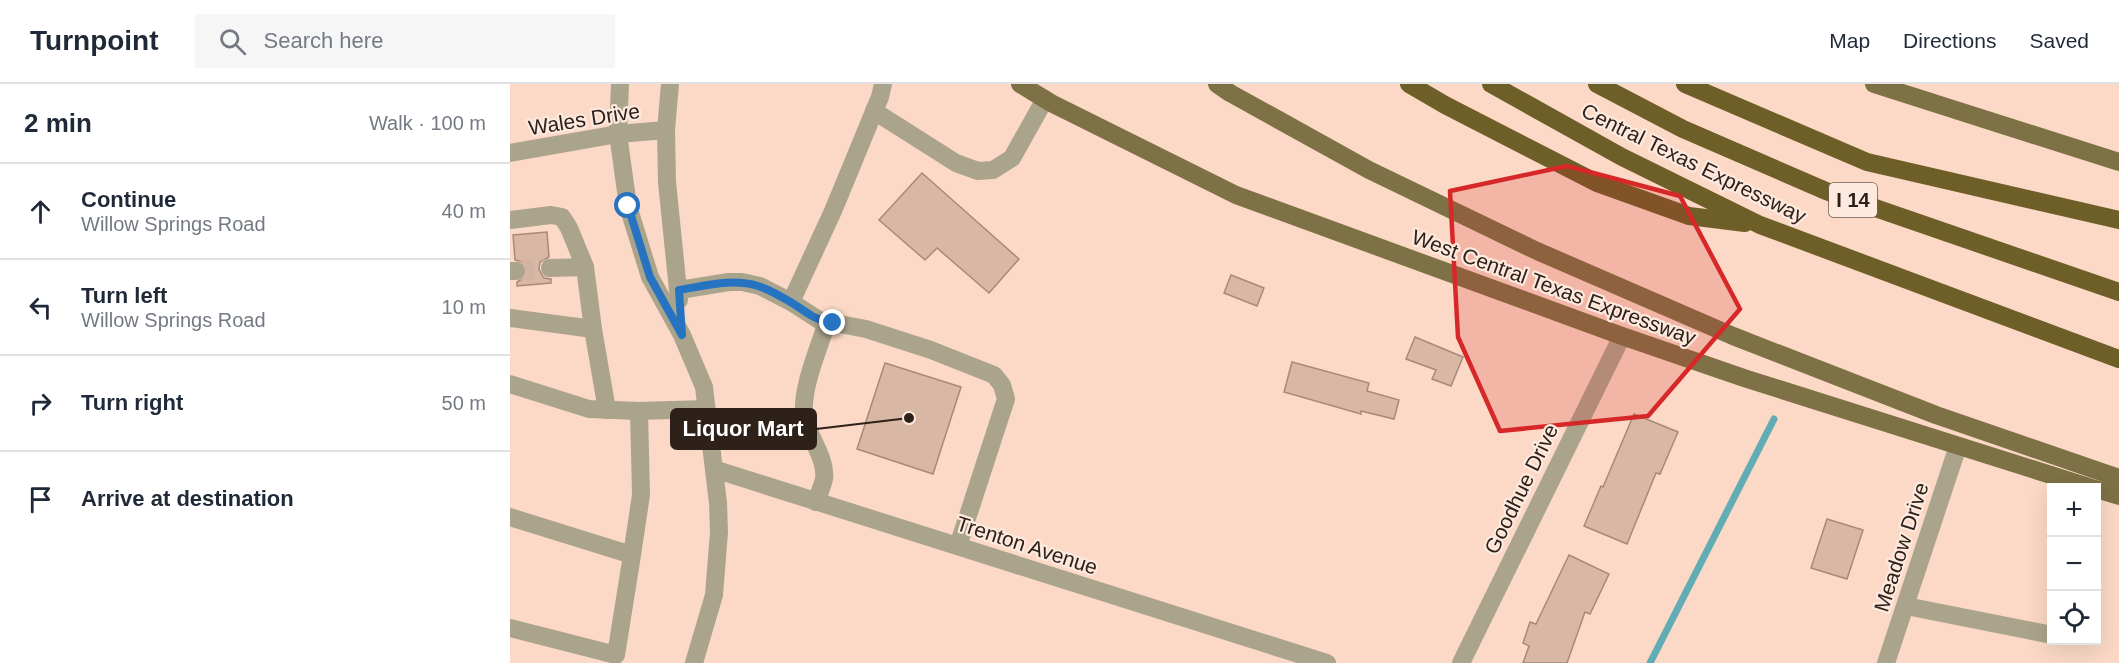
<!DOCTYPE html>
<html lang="en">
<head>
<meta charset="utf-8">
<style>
	body { margin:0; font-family:Arial,sans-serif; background:#f6f6f7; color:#1f2937 }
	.controls { position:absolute; right:18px; bottom:18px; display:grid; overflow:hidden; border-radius:0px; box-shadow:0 6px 24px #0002 }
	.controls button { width:54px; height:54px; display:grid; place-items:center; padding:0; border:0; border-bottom:2px solid #e0e1e3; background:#fff; color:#1f2937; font:30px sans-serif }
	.stop { position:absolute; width:18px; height:18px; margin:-14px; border:4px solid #2673c2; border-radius:50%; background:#fff }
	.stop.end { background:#2673c2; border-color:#fff; box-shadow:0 2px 6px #0008 }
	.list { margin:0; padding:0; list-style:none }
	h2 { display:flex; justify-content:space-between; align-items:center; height:78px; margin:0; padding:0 24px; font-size:26px }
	h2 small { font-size:20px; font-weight:400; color:#747a83 }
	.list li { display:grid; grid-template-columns:39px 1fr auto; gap:18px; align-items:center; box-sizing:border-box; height:96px; padding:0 24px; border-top:2px solid #e0e1e3 }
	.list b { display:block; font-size:22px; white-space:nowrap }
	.list p { margin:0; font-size:20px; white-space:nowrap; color:#747a83 }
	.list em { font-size:20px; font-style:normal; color:#747a83 }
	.icon { flex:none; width:33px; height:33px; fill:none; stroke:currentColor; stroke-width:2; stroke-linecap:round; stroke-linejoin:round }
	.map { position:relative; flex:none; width:1609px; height:579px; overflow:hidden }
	header { display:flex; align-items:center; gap:36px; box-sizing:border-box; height:84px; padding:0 30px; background:#fff; border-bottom:2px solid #e0e1e3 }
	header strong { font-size:28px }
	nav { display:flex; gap:33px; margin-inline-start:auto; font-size:21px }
	.search { width:420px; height:54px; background:#f6f6f7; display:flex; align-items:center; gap:15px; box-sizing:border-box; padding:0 21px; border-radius:0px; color:#747a83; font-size:22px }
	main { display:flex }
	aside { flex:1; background:#fff }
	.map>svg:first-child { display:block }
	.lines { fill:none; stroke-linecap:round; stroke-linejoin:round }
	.stream { stroke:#62adb5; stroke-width:7 }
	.building { fill:#d8b8a5; stroke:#a88978; stroke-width:1.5 }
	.minor-tunnel { stroke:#d2b4a4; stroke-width:18; stroke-dasharray:18 9; stroke-linecap:butt }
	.minor { stroke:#aba48d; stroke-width:18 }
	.major { stroke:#7e7145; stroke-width:18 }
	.highway { stroke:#6e5e28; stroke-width:18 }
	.route { stroke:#2673c2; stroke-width:8 }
	.marked { fill:#d62828; fill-opacity:0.2; stroke:#d62828; stroke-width:4.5; stroke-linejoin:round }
	.labels { text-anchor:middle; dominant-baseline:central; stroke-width:4.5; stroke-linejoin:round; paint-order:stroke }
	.shield { fill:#fee9de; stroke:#6c5d55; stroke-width:1.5 }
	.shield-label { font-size:20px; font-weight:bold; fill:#2d211a }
	.street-label { font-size:21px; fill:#2d211a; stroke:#fee9de }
	.leader { fill:none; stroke:#2d211a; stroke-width:2 }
	.callout-dot { fill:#2d211a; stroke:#fee9de; stroke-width:2 }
	.callout { fill:#2d211a; stroke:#2d211a; stroke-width:2 }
	.callout-label { font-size:22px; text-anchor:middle; font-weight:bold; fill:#fff }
</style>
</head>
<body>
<header>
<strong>Turnpoint</strong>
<div class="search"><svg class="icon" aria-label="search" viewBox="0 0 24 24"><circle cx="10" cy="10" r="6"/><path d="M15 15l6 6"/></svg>Search here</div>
<nav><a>Map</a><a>Directions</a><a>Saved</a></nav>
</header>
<main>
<aside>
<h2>2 min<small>Walk · 100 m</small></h2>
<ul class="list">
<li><svg class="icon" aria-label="ahead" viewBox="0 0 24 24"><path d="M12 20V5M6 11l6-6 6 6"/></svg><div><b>Continue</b><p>Willow Springs Road</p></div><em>40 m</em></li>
<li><svg class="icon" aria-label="left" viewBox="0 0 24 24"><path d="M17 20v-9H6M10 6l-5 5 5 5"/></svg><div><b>Turn left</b><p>Willow Springs Road</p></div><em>10 m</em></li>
<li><svg class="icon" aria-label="right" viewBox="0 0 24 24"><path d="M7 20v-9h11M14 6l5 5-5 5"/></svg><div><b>Turn right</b></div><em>50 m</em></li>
<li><svg class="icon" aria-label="arrive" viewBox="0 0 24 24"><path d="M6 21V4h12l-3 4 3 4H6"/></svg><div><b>Arrive at destination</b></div></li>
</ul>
</aside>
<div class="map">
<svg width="1609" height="579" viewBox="0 0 1609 579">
	<rect width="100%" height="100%" fill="#fbd9c6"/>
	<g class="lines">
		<path class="stream" d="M1140,579L1264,335"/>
	</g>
	<g class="building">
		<path d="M412,89L509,175L479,209L427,164L415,176L369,136Z"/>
		<path d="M37,148L39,173L30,178L29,185L34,194L41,195V199L7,202V198L15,193L17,186L12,178L5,176L3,151Z"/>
		<path d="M721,191L754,204L747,222L714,209Z"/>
		<path d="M905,253L953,273L941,302L922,295L926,286L896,275Z"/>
		<path d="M782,278L859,299L857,307L889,316L884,335L851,327V330L774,308Z"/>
		<path d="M375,279L451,303L423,390L347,365Z"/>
		<path d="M1124,330L1168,348L1150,390L1146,389L1117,460L1074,442L1091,402L1093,403Z"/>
		<path d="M1317,435L1353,446L1337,495L1301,484Z"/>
		<path d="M1059,471L1099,490L1080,530L1075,528L1057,579H1013L1019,562L1013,559L1020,538L1026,540Z"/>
	</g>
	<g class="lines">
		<path class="minor-tunnel" d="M6,187L40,184"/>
		<g class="minor">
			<path d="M110,0L108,50L118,122L140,193L172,251L194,303L208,419L209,448L204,511L184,579"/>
			<path d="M160,0L156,46L157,98L169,216"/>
			<path d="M364,27L446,79L468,87L483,86L502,74L535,15"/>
			<path d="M0,69L108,50L156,46"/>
			<path d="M0,136L41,131L52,133L59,144L75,183L83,245L97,326"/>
			<path d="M40,184L75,183"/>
			<path d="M0,187H6"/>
			<path d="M169,206L219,198H232L250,202L281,218L309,236L356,245L421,266L484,291L492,301L496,315L448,462"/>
			<path d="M281,218L323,127L370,13L373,0"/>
			<path d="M0,234L83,245"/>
			<path d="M0,300L79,325L129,327L196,325"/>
			<path d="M204,385L817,579"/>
			<path d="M306,418C309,410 312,403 314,395C317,373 296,351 294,329C292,302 309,264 317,238"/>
			<path d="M0,433L122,471L131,411L129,327"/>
			<path d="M1396,522L1542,551"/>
			<path d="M0,544L106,571L122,471"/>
			<path d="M951,579L1112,252"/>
			<path d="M1376,579L1448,362"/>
		</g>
		<g class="major">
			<path d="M510,0L541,19L726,111L1112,252L1234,294L1582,404"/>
			<path d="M707,0L720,9L859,86L1027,167L1223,252L1426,331L1609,394"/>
			<path d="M1364,0L1609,78"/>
			<path d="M1586,405L1609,412"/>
		</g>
		<g class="highway">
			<path d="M899,0L935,21L1087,99L1179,132L1235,139"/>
			<path d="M981,0L1112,73L1250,141L1609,275"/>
			<path d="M1087,0L1173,45L1316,107L1609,208"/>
			<path d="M1175,0L1357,78L1609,136"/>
		</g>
	</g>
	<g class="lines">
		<path class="route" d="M118,122L140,193L172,251L169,206C195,202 222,194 248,202C258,205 268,211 277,216C295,226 302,236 323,239"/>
	</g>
	<path class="marked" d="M1057,82L1170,112L1230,225L1138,332L990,347L948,253L940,107Z"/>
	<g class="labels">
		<rect class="shield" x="1319" y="99" width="48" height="34" rx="4.5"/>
		<g class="shield-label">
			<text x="1343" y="116">I 14</text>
		</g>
		<g class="street-label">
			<text transform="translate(74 35) rotate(-9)">Wales Drive</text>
			<text transform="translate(1184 79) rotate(26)">Central Texas Expressway</text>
			<text transform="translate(1044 203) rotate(20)">West Central Texas Expressway</text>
			<text transform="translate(1011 405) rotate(-64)">Goodhue Drive</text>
			<text transform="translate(517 461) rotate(18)">Trenton Avenue</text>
			<text transform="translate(1391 463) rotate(-72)">Meadow Drive</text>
		</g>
	</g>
	<path class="leader" d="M399 334L306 345"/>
	<circle class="callout-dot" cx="399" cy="334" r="6"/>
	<rect class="callout" x="161" y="325" width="145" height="40" rx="6"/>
	<g class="callout-label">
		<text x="233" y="352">Liquor Mart</text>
	</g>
</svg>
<div class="controls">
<button>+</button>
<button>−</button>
<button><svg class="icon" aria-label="locate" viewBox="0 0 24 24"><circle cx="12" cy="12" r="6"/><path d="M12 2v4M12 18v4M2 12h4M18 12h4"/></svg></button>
</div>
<div class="stop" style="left:118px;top:122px"></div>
<div class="stop end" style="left:323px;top:239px"></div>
</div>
</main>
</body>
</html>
